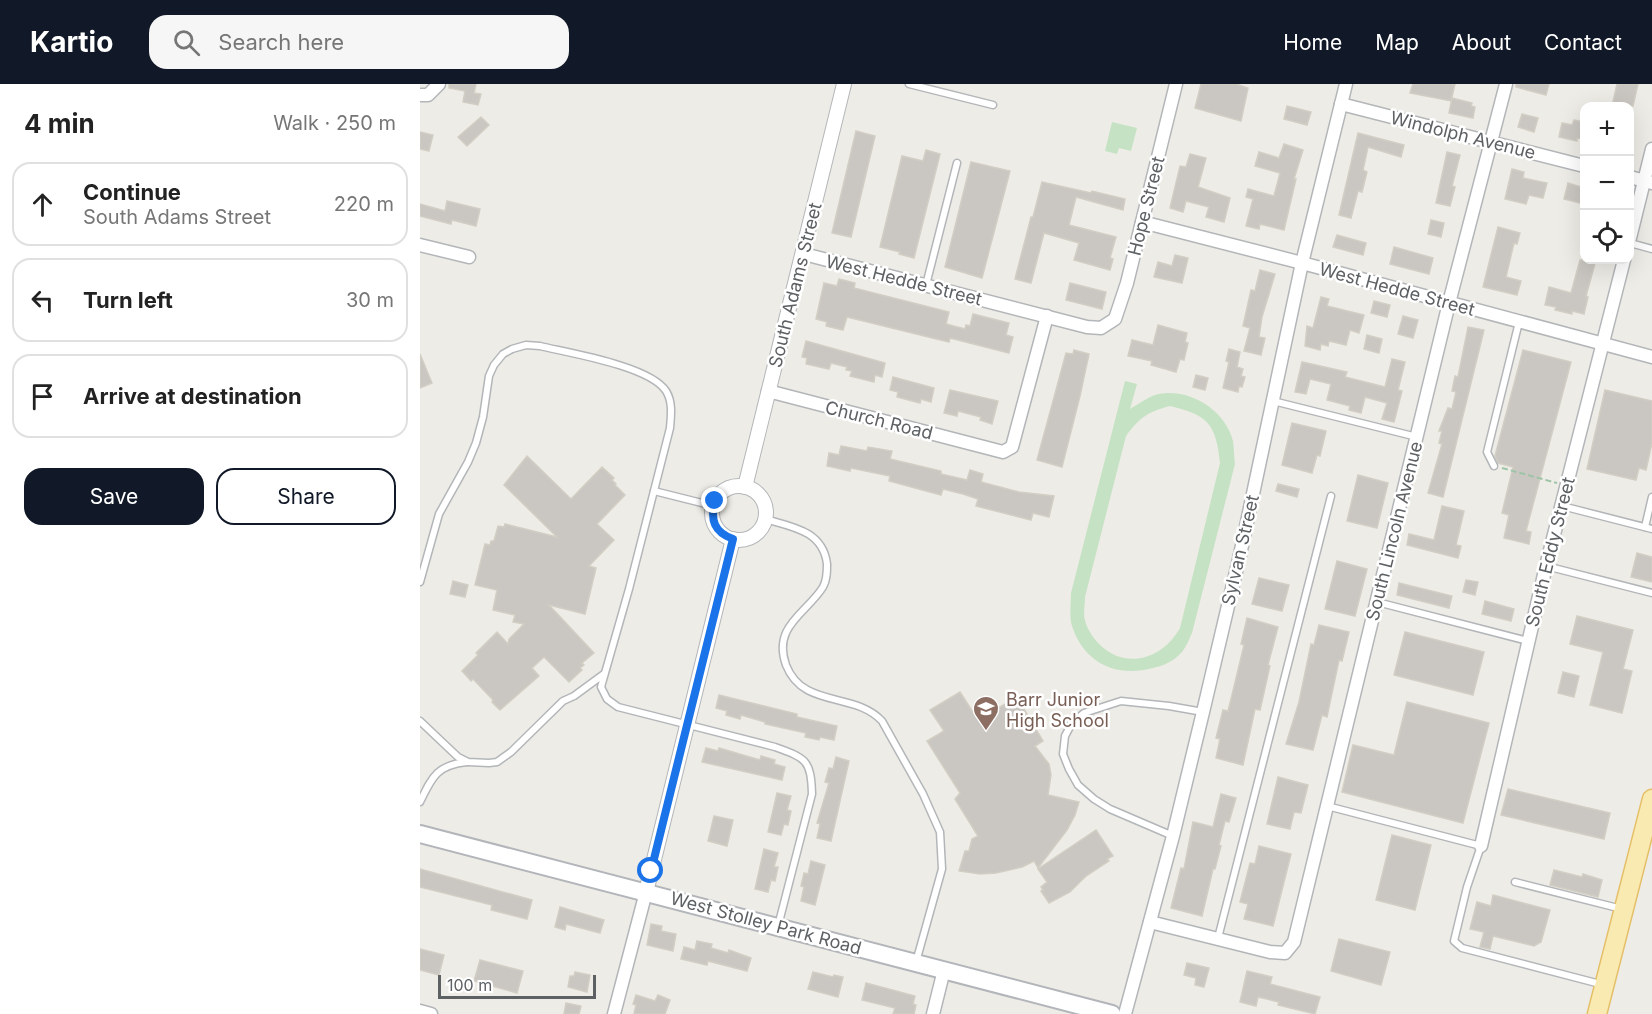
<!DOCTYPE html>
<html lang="en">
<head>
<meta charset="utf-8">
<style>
	body { margin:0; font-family:Inter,sans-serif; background:#f6f6f6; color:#222 }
	.controls { position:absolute; right:18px; top:18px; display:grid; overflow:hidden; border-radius:12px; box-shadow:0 6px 24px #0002 }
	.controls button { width:54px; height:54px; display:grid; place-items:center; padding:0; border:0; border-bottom:2px solid #e0e0e0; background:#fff; color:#222; font:30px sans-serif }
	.scale { position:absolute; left:18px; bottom:15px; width:158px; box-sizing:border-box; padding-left:6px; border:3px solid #5d6164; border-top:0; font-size:16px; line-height:21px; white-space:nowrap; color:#5d6164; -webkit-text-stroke:4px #fff; paint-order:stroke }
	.stop { position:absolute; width:18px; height:18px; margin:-14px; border:4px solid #1a73e8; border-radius:50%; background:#fff }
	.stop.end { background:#1a73e8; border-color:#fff; box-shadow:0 2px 6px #0008 }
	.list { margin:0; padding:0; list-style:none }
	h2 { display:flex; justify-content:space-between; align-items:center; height:78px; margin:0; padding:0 24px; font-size:26px }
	h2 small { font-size:20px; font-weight:400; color:#767676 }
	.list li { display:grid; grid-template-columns:39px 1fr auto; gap:18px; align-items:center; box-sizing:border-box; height:84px; margin:0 12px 12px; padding:0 12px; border:2px solid #e0e0e0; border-radius:18px }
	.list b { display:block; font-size:22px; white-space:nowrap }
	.list p { margin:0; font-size:20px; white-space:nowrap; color:#767676 }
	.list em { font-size:20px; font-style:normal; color:#767676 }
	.actions { display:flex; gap:12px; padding:18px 24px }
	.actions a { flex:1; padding:14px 0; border:2px solid #111827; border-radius:18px; text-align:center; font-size:21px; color:#111827 }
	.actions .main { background:#111827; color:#fff }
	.icon { flex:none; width:33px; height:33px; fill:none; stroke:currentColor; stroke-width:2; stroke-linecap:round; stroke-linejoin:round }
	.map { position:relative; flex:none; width:1232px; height:930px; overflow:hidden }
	header { display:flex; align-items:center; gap:36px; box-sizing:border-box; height:84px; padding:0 30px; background:#111827; color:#fff }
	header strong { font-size:28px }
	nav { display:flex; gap:33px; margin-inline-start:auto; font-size:21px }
	.search { width:420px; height:54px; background:#f6f6f6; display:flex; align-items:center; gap:15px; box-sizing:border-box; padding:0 21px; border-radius:18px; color:#767676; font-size:22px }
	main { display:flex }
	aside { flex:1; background:#fff }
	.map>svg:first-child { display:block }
	.green { fill:#c5e3c4; fill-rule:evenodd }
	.building { fill:#cac7c2; stroke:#d2cec4; stroke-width:1.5 }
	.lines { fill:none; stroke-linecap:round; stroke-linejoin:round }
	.service-casing { stroke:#b3b6b9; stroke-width:9 }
	.minor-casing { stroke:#b3b6b9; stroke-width:15 }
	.tertiary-casing { stroke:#b3b6b9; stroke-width:16 }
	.secondary-casing { stroke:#b2b5b9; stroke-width:20 }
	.primary-casing { stroke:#e5bf68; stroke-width:21 }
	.path { stroke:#9ec4a8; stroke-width:2; stroke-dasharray:6 3; stroke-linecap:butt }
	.service { stroke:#fff; stroke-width:6 }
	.minor { stroke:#fff; stroke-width:12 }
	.tertiary { stroke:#fff; stroke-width:14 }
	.secondary { stroke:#fff; stroke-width:16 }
	.primary { stroke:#f8eab1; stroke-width:18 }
	.route { stroke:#1a73e8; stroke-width:8 }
	.labels { text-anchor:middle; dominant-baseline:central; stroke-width:5; stroke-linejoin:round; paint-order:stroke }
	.street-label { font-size:18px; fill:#5d6164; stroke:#fff }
	.education-label { font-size:18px; fill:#785e54; stroke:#fff; text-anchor:start }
</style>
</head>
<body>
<header>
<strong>Kartio</strong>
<div class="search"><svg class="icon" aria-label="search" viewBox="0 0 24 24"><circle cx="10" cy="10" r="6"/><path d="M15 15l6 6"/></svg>Search here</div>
<nav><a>Home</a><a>Map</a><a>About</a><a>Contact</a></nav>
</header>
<main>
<aside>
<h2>4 min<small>Walk · 250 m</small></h2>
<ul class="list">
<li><svg class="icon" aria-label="ahead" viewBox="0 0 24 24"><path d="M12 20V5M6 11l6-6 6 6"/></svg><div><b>Continue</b><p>South Adams Street</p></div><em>220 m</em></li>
<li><svg class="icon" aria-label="left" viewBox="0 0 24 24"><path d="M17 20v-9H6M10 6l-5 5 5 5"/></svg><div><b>Turn left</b></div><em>30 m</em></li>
<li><svg class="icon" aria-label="arrive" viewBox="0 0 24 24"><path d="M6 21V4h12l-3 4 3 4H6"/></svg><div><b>Arrive at destination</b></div></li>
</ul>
<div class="actions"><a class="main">Save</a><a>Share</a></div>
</aside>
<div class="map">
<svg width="1232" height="930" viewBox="0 0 1232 930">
	<rect width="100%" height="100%" fill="#eeece6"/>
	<g class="green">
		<path d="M692,38L717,44L711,67L699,64L697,70L685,67Z"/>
		<path d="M705,297L717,300L710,325C718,320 727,314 735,311C767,302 805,325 813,357C814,364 814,373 815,380L772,549C769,555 766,564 761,569C754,577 743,582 733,584C696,594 664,579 652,542C649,532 651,519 651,509ZM750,322C788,331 796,340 800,379L760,544C741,578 699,588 673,553C670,548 666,542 665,536C663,530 665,520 665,513L706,352C720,333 728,328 750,322Z"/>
	</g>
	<g class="building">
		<path d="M29,0H56L54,9L61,10L58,21L43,18L45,7L29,4Z"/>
		<path d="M781,0H816L828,4L821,37L775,24Z"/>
		<path d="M993,0H1035L1031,17L990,9Z"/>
		<path d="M1096,0H1129L1126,11L1096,3Z"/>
		<path d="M1197,0H1218L1213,22H1192Z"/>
		<path d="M1032,14L1052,19L1051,22L1055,23L1053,34L1029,29Z"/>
		<path d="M867,22L891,28L887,41L864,35Z"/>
		<path d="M1102,30L1118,34L1114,48L1098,43Z"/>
		<path d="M61,33L69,41L47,62L38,53Z"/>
		<path d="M1154,36L1164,38V55L1157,54V57L1139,53L1142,39L1152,41Z"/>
		<path d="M436,47L455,52L431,153L412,149Z"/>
		<path d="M0,48L13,51L9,67L0,65Z"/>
		<path d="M938,49L984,61L981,73L948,63L943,86L947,88L942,108L938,107L931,134L919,131Z"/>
		<path d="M864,60L883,66L874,95H876L864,146L840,140L839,145L826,142L833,115L826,113L828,105L854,112L860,89L835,82L839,68L859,74Z"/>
		<path d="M506,66L520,70L494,174L479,170L480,168L460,163L482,72L503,77Z"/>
		<path d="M1027,68L1040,71L1032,102L1035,103L1030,122L1016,119Z"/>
		<path d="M770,70L786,74L778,103L810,114L804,138L786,133L789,123L766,117L763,128L750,124L760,82L766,83Z"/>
		<path d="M551,78L590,87L562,194L525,183Z"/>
		<path d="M1092,85L1104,88L1103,94L1127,99L1123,114L1109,111L1106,120L1085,115Z"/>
		<path d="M622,98L671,109L672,107L705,115L703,126L656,113L649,141L696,153L690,174L693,175L690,186L654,176L659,159L624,149L611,199L595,195L611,133H613Z"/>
		<path d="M1148,99L1164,104V120L1144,115Z"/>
		<path d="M27,117L60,125L56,142L32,136L31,140L0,132V120L25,127Z"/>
		<path d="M1011,136L1024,139L1021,153L1008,150Z"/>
		<path d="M1078,143L1100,149L1097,160L1094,159L1086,193L1101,197L1097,211L1063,203Z"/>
		<path d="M917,151L946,159L943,171L913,163Z"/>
		<path d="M974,163L1013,174L1009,190L970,180Z"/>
		<path d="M755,171L768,174L762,199L734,193L738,178L752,182Z"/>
		<path d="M1160,176H1176L1166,212L1168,213L1164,230L1152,227V230L1135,226L1136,223L1125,221L1129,203L1151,209Z"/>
		<path d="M840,186L855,190L842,233L839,253L845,254L841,271L824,267L830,244L823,242L831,206L835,207Z"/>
		<path d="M419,195L435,199L434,204L529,228L526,240L545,245L546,241L550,242L553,230L589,239L586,251L593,253L589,269L530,254L529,258L427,233L423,246L406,242L407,238L396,235L404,199L417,202Z"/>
		<path d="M650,199L686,208L682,225L646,216Z"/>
		<path d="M901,213L909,215L907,222L944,231L939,249L930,246L926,261L909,257L908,262L901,260L900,266L885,262L887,242L893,244Z"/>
		<path d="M954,217L970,221L967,233L951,229Z"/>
		<path d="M983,232L998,236L993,254L978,250Z"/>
		<path d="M738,241L767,249L765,258L768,259L764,276L760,275L756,288L731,281L732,277L708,272L712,256L733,261Z"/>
		<path d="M1048,243L1064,246L1023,413L1008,409L1022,360L1019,359L1022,347H1019L1028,324L1032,325L1036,308L1032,307L1035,292L1038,293Z"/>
		<path d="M947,251L962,255L959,269L944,265Z"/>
		<path d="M386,257L465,279L462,293L455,291L454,298L430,292L432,287L426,286L427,283L411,279L409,285L386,280L387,274L382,273Z"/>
		<path d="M809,265L820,268L817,283L823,285L821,292L825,293L822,303L819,302L818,308L803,304L809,278L806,277Z"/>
		<path d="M654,266L669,270L660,312L642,383L617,376L646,269L653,270Z"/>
		<path d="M1103,266L1151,278L1106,447L1111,448L1109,460L1084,454L1089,431L1082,429L1093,383L1078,379L1075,372Z"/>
		<path d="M0,270L12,299L0,304Z"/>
		<path d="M972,275L985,278L978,306L982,307L974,338L962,335L967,319L945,313L941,329L929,326L930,322L907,316L911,300L890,295L886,310L875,308L882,278L927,288L925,293L965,303Z"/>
		<path d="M776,291L788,294L785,306L773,303Z"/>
		<path d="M473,293L514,304L511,318L501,315L500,319L477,313L478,308L470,306Z"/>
		<path d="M530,306L578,317L572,340L560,336L561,333L538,327L537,332L524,329Z"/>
		<path d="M1185,306L1232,317V359L1226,386L1219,384L1216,396L1167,385Z"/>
		<path d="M872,339L906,347L900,372L897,371L892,389L862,381Z"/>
		<path d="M421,362L447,367L448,363L472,367L470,375L521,387V390L547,396L550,386L563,390L561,398L599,408L634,412L629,433L613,429L611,436L556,422L558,415L543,410L523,405L521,411L469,397L470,392L431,384L430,387L407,382L409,369L419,371Z"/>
		<path d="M107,372L151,415L182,383L194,394L192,396L196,400L195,401L205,411L177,440L194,456L169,482L176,484L165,530L129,521L174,569L162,579L164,581L160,584L162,586L149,598L124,573L112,584L119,592L80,626L72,618L73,616L53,595L51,597L42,587L58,571L56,569L77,548L88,560L89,555L104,540L93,538L95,531L73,526L77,506L55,501L65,460L70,461L71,457H74L78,442L84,443L85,440L137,453L84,401Z"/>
		<path d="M938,391L968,399L957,444L927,437Z"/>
		<path d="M858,400L879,405L877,413L856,407Z"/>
		<path d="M1022,422L1044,427L1036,461L1041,462L1038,474L987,461L989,450L1014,456Z"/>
		<path d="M1217,469L1232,473V498L1211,493Z"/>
		<path d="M917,477L947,485L935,532L905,525Z"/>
		<path d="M839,494L869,501L862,527L832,520Z"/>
		<path d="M1046,496L1058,498L1055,511L1043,508Z"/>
		<path d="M33,497L48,501L45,513L30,510Z"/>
		<path d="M979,499L1032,512L1029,524L977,511Z"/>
		<path d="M1065,517L1094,525L1091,537L1062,530Z"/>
		<path d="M1157,532L1213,546L1203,585L1212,587L1202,629L1170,621L1183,568L1150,560Z"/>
		<path d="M827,534L858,543L848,581L850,582L840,626L835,625L823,681L796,674L800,655L796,654L803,626L808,627L812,611L824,561L821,560Z"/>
		<path d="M899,541L929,548L922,577L919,576L907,633L902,631L893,666L866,660L879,618L891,560L894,561Z"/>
		<path d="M985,548L1064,568L1053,611L974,591Z"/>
		<path d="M1143,588L1159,592L1154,613L1138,609Z"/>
		<path d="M540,608L558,636L597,613L623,657L615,662L629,680L631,691L628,711L659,718L655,731L647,746L618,784L614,777L602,783L576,789L560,790L539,787L545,767H549L552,755L558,752L535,715L540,709L507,657L524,647L510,626Z"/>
		<path d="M299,611L377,630V633L417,642L414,656L400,653L399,656L385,653L386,649L345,640V638L321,631L320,635L306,631L307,627L296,624Z"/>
		<path d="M987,618L1069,639L1043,739L922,708L933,661L974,671Z"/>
		<path d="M286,664L298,667L299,664L340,676L341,672L355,676L354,680L365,683L362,696L282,678Z"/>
		<path d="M416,673L429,677L411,757L397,754L400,740L397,739L409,699L405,698L409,684L413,685Z"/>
		<path d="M858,693L888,701L881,729L874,728L870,745L847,740Z"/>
		<path d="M1088,705L1190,729L1184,755L1081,731Z"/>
		<path d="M357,709L371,712L367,726L371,727L368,741L364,740L361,751L348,748Z"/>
		<path d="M801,710L816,714L809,738L805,737L799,761L801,762L795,785H793L782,832L751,824L761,784L764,785L773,738L793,743Z"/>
		<path d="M294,732L313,736L307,762L288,757Z"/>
		<path d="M676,746L693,772L687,775L689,777L666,792L650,808L629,819L621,807L623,806L621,803L627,798L618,785Z"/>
		<path d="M972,751L1011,761L995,826L956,816Z"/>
		<path d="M839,762L871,770L853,842L824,835L828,820L820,818L830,779L835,780Z"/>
		<path d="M344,765L358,769L354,783H358L355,797L351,796L348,808L335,805Z"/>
		<path d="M391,777L405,781L395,821L381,817L384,803L381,802L384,789L388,790Z"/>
		<path d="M0,785L112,816L107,835L71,826L72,821L0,803Z"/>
		<path d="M1134,786L1162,793L1163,790L1182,796L1178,813L1130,801Z"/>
		<path d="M1073,811L1130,826L1121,858L1114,862L1073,852L1070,865L1060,863L1064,848L1050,845L1057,818L1071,822Z"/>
		<path d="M140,823L184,836L180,849L146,840L145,846L135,843Z"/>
		<path d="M231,840L242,842L241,847L256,850L253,867L227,861Z"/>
		<path d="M919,855L970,868L961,901L911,887Z"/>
		<path d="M277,857L292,860L291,864L308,869L309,866L331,874L327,887L288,877L287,881L261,875L264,863L275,866Z"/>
		<path d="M0,865L24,871L19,891L0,886Z"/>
		<path d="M60,876L103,887L97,909L54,897Z"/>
		<path d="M767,879L789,884L784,903L775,901L776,894L764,891Z"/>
		<path d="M827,887L852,893L850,900L900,913L895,930L858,921L859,918L838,913L836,922L820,918Z"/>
		<path d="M155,888L170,891L167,908L148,903L150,892H154Z"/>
		<path d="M393,888L413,893L414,891L423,893L418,913L388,905Z"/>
		<path d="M446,899L495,912L493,920L496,921L494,930H473L475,924L442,916Z"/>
		<path d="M216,911L235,917L238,911L250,916L245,930H214L216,921L213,920Z"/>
		<path d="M146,919L161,922L159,930H144Z"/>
	</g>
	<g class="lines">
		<defs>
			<g id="service">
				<path d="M489,0L573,21"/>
				<path d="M1210,159L1232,165"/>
				<path d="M506,201L537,79"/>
				<path d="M853,317L997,353"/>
				<path d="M1074,382L1067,368L1099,238"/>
				<path d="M234,407L294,422"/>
				<path d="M1142,422L1232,445"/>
				<path d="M345,435C373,443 403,447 407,480C407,488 407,496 403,503C387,529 352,542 366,581C383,625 434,607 462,637L503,710L520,748L522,785L496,878"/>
				<path d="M1225,443L1232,413"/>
				<path d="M1126,482L1232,509"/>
				<path d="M0,498L19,430L48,378L56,359L63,333L69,292L74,281L83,270L92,265L106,261L120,262C149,269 230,282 246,307C253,318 251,332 250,344L209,505L181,603L187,615L198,623L355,663C386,674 391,676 392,710L358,842"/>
				<path d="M957,518L1108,557"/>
				<path d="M0,637L38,673L48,678L69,679L77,678L91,668L143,617L154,612L184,590"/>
				<path d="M0,718C12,693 17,681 47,678"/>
				<path d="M907,722L1061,762L1047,803L1034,857L1042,864L1184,901"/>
				<path d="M753,752L690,725L674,715L658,701L649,685L643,670L645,652L652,639L664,629L701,617L749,622L783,628"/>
				<path d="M1095,798L1202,825"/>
				<path d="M798,854L911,412"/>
			</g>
			<g id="minor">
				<path d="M0,11H8L19,0"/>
				<path d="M921,20L1164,82"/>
				<path d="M1210,93L1232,99"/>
				<path d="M722,138L882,179L1232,273"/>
				<path d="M1210,154L1232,65"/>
				<path d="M0,161L49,173"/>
				<path d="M384,170L667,243L681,244L695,235L707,199L756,0"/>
				<path d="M348,307L583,368L592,363L627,232"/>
				<path d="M1061,762L1126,482L1204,176"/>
				<path d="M730,838L850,868L865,869L874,858L1029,219L1086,0"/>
				<path d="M0,927L11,930"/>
				<path d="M194,930L226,808"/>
				<path d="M513,930L524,886"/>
				<path d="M705,930L753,752L783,628L820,471L882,179L926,0"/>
			</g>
			<g id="tertiary">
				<circle cx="319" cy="429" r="27"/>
				<path d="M325,403L424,0"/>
				<path d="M226,808L313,455"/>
			</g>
			<path id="secondary" d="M0,750L692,930"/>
			<path id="primary" d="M1177,930L1232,715"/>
		</defs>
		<use href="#service" class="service-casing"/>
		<use href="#minor" class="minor-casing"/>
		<use href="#tertiary" class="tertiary-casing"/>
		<use href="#secondary" class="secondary-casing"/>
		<use href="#primary" class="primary-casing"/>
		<path class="path" d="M1082,384L1137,399"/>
		<use href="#service" class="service"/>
		<use href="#minor" class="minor"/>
		<use href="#tertiary" class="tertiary"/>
		<use href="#secondary" class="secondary"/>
		<use href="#primary" class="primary"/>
	</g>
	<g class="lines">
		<path class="route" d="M231,787L313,455C294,448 290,436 295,417"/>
	</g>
	<defs>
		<symbol id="school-pin" viewBox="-11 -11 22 30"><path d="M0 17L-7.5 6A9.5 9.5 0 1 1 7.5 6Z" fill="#8d6e63" stroke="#fff"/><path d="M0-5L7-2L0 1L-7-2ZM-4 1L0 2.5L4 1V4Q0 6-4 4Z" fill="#fff"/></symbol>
	</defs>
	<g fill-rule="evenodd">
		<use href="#school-pin" x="551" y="610" width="30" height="40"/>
	</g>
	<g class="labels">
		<g class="street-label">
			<text transform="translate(1043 51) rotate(14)">Windolph Avenue</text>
			<text transform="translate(726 122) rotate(-76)">Hope Street</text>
			<text transform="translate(484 196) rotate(14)">West Hedde Street</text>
			<text transform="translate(375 201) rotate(-76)">South Adams Street</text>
			<text transform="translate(977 205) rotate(15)">West Hedde Street</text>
			<text transform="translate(459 336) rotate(14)">Church Road</text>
			<text transform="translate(974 447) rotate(-76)">South Lincoln Avenue</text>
			<text transform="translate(820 466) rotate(-77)">Sylvan Street</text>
			<text transform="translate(1130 468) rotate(-76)">South Eddy Street</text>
			<text transform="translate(346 839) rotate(15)">West Stolley Park Road</text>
		</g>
		<g class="education-label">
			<text x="586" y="615">Barr Junior<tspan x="586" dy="21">High School</tspan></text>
		</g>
	</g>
</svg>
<div class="controls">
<button>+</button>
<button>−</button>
<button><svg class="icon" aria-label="locate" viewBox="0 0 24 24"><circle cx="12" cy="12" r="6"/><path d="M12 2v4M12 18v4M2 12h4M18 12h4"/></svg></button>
</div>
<div class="scale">100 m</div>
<div class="stop" style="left:231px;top:787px"></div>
<div class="stop end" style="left:295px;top:417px"></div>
</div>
</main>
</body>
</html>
